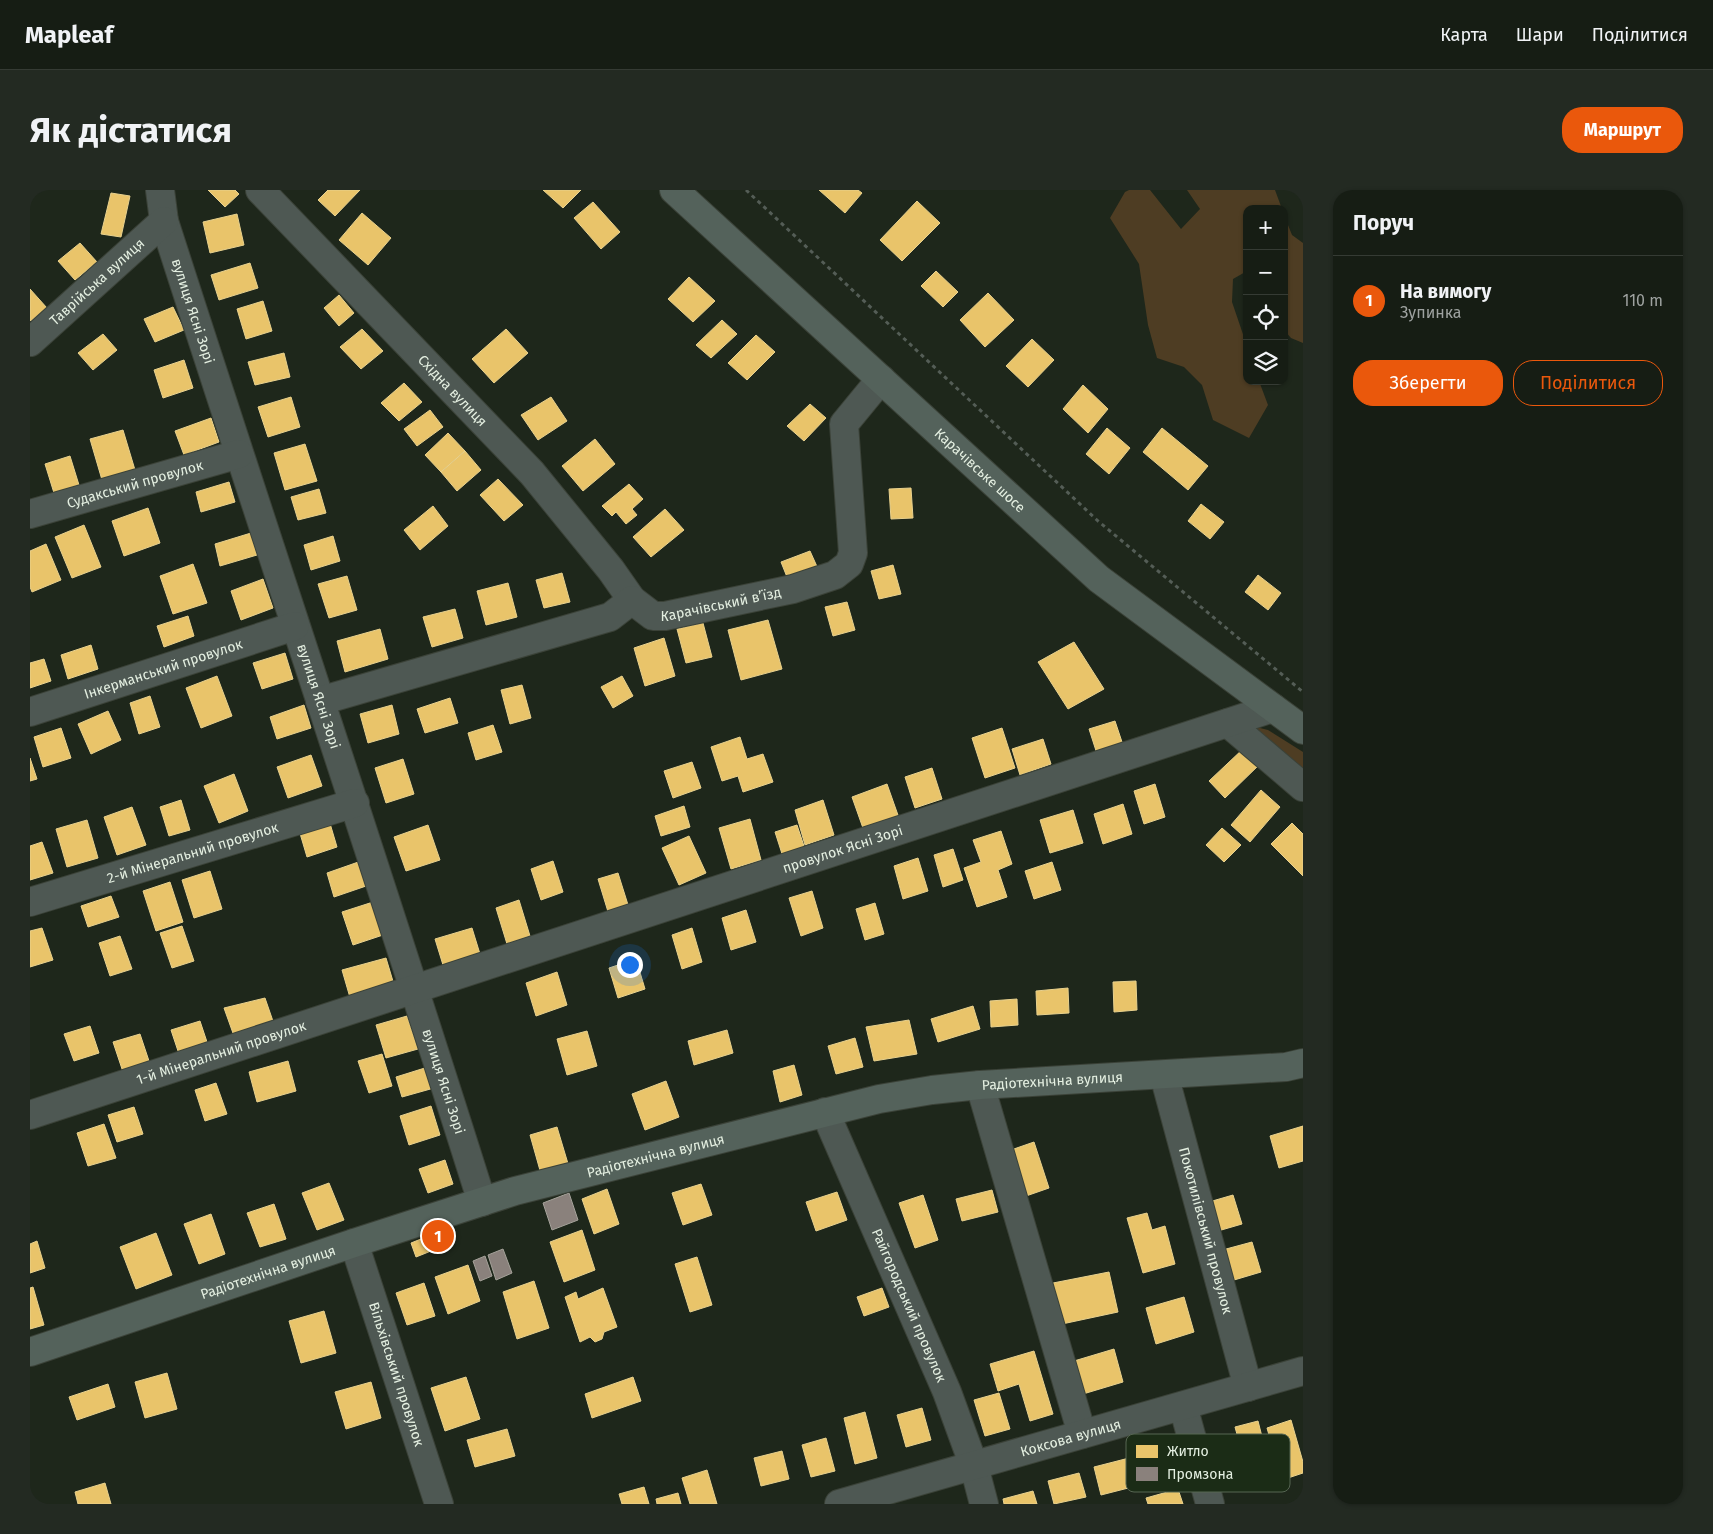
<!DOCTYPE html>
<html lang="uk">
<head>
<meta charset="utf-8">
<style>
	body { margin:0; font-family:"Fira Sans",sans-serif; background:#232a22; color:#f1f3f6 }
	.controls { position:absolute; right:15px; top:15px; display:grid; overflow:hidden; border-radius:10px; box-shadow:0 1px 4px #0004 }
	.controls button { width:45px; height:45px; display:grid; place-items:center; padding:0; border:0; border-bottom:1px solid #353b34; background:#161d14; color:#f1f3f6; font:25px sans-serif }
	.you { position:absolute; left:599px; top:774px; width:18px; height:18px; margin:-12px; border:4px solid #fff; border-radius:50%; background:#1a73e8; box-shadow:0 0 0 8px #1a73e833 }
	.badge { display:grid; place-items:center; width:32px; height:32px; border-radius:50%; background:#ea580c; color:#fff; font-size:16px; font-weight:700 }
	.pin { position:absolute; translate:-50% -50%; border:2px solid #fff; box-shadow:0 1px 5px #0006 }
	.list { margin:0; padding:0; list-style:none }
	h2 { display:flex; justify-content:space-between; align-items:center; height:65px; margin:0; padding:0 20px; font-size:21px }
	h2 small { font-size:16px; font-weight:400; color:#9ea2a0 }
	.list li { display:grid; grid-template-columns:32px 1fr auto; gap:15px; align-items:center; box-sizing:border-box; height:90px; padding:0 20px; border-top:1px solid #353b34 }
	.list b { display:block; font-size:19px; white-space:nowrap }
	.list p { margin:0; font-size:16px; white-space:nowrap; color:#9ea2a0 }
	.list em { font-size:16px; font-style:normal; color:#9ea2a0 }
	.actions { display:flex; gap:10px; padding:15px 20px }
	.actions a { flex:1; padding:11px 0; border:1px solid #ea580c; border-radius:20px; text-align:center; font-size:18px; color:#ea580c }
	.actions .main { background:#ea580c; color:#fff }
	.icon { flex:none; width:28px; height:28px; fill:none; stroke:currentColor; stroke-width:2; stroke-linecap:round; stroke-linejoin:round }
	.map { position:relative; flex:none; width:1273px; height:1314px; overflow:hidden; border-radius:20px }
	header { display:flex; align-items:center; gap:30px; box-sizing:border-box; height:70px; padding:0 25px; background:#161d14; border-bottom:1px solid #353b34 }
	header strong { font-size:24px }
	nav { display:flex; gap:28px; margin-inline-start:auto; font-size:18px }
	.intro { display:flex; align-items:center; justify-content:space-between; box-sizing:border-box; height:120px; padding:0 30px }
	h1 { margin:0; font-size:35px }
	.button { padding:12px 22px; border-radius:20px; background:#ea580c; color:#fff; font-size:18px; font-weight:700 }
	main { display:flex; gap:30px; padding:0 30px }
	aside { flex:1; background:#161d14; border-radius:20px; box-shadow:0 1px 4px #0004 }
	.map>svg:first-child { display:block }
	.green { fill:#4e3d23 }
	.homes { fill:#e9c46a; stroke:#e8d18e }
	.industry { fill:#8a817c; stroke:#a5a29a }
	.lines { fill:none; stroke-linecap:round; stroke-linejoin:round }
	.minor-casing { stroke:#3b4238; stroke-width:30 }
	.major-casing { stroke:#3b4238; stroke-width:30 }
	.path { stroke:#545d56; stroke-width:3; stroke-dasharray:4 4; stroke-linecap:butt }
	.minor { stroke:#4e5853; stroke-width:28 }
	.major { stroke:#54625b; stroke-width:28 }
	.labels { text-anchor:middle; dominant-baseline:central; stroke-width:5; stroke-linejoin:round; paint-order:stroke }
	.street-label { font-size:14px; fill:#e4efe1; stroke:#1b2c16 }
	.key { fill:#1b2c16; stroke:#576653; stroke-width:1 }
	.key-label { font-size:14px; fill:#e4efe1 }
</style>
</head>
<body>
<header>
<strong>Mapleaf</strong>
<nav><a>Карта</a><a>Шари</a><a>Поділитися</a></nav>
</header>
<div class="intro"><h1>Як дістатися</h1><a class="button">Маршрут</a></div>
<main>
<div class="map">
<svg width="1273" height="1314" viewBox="0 0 1273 1314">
	<rect width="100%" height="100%" fill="#1e271b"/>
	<g class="green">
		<path d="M1099,0H1120L1151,39L1170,19L1157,0H1245L1252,19H1217V81L1203,89L1202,112L1217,156V191H1229L1238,215L1219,248L1183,230L1172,195L1154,177L1127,168L1118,135L1109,74L1080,28L1095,2Z"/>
		<path d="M1254,25L1262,45L1273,53V153L1261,148L1254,140V95L1258,87L1254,84Z"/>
		<path d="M1222,536L1238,540L1273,562V591Z"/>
	</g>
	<g class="homes">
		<path d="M178,0H205L209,4L195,17Z"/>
		<path d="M298,0H330L305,26L288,10Z"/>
		<path d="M513,0H551L533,18Z"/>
		<path d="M789,0H828L832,3L815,23Z"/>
		<path d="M81,3L100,6L91,47L71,44Z"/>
		<path d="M887,11L910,33L872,71L850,50Z"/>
		<path d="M563,12L590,42L571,59L544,28Z"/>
		<path d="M332,23L361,48L338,75L309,50Z"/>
		<path d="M207,24L214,55L180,63L173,32Z"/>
		<path d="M50,53L67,72L45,90L28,71Z"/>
		<path d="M220,73L228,98L189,110L181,85Z"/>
		<path d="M906,81L928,102L913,117L891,96Z"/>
		<path d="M659,87L685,111L663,132L638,109Z"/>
		<path d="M0,99L17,118L1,131L0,130Z"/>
		<path d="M958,103L984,130L955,157L930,130Z"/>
		<path d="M309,105L324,123L309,136L294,118Z"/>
		<path d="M233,111L242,141L216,149L207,119Z"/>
		<path d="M143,117L154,140L125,152L114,129Z"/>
		<path d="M692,130L707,144L681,168L666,155Z"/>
		<path d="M332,139L353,161L331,179L310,157Z"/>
		<path d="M476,139L498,163L464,193L442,169Z"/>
		<path d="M73,144L87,160L63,180L48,163Z"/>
		<path d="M726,145L745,162L717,190L698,173Z"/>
		<path d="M1002,149L1024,170L998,197L976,176Z"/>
		<path d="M254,163L260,187L225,195L218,172Z"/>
		<path d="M154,170L163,198L133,208L124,180Z"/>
		<path d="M374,193L392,212L369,231L351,213Z"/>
		<path d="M1053,195L1078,219L1058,243L1033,219Z"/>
		<path d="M261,207L270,237L238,247L228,217Z"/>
		<path d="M521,207L537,231L508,250L491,225Z"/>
		<path d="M780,214L796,228L774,251L757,236Z"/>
		<path d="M400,220L413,237L387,256L374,239Z"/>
		<path d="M181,228L189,252L154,265L145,241Z"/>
		<path d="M1077,238L1100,258L1079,284L1056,264Z"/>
		<path d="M1132,238L1178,276L1158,300L1113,262Z"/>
		<path d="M93,240L105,280L72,290L60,249Z"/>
		<path d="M418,243L435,261L411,282L395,265Z"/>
		<path d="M565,249L585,274L553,301L532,276Z"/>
		<path d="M275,254L287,291L255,300L244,263Z"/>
		<path d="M435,261L451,280L427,301L411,282Z"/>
		<path d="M40,266L49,295L24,303L15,274Z"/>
		<path d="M468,289L493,315L474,331L450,305Z"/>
		<path d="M199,292L205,312L171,322L166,302Z"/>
		<path d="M599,294L613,309L602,319L607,325L596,334L586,322L582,326L572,316Z"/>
		<path d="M881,298L883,328L861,329L859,299Z"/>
		<path d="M289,299L296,323L268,330L261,307Z"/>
		<path d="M1171,314L1194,332L1180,349L1158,331Z"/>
		<path d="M403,316L418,336L390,360L374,340Z"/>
		<path d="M118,318L130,353L94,366L82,331Z"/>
		<path d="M635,319L654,340L621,367L603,347Z"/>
		<path d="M54,335L71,377L42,388L25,347Z"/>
		<path d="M221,343L227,365L190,376L185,354Z"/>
		<path d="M303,346L310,371L281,380L274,355Z"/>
		<path d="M16,354L31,390L2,402L0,397V361Z"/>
		<path d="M780,361L789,381L759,392L751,372Z"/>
		<path d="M163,374L177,413L143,424L130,386Z"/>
		<path d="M863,375L871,404L849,409L841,381Z"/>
		<path d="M532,383L540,412L514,418L506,390Z"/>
		<path d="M1228,385L1251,403L1238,420L1215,402Z"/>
		<path d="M317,386L327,420L299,428L288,394Z"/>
		<path d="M233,389L243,418L211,430L201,401Z"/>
		<path d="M478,393L487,427L456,435L447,401Z"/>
		<path d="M817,412L825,440L803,446L795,417Z"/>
		<path d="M425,419L433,448L402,457L393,427Z"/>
		<path d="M158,426L164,446L134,457L127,436Z"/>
		<path d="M738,430L752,479L711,490L698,440Z"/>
		<path d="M673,433L682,467L656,473L647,439Z"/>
		<path d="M350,439L358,469L315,482L307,451Z"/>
		<path d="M634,448L645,486L615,496L604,458Z"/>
		<path d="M1044,452L1074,499L1038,519L1008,472Z"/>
		<path d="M61,455L68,479L38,489L31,465Z"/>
		<path d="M255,463L263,489L232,499L223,473Z"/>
		<path d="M14,469L21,491L0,498V473Z"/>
		<path d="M187,486L202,526L171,538L156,498Z"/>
		<path d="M592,486L603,506L583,518L571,497Z"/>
		<path d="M492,495L501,528L480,534L471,500Z"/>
		<path d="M120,506L130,537L109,544L100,513Z"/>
		<path d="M420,508L428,533L395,543L387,519Z"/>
		<path d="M274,515L281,538L247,549L240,527Z"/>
		<path d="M362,515L369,544L338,553L330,524Z"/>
		<path d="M78,521L91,550L61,564L48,534Z"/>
		<path d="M1085,531L1095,561L1069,570L1059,539Z"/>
		<path d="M463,535L472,562L446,570L438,543Z"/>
		<path d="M31,538L41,568L13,577L4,547Z"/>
		<path d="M972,538L985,578L955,588L942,548Z"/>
		<path d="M710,547L717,569L733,564L743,592L713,602L708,586L692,591L681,557Z"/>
		<path d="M1013,549L1021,574L990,585L982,559Z"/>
		<path d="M1214,558L1230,574L1195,608L1179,591Z"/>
		<path d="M281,565L292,596L258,608L247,577Z"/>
		<path d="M0,568L7,589L0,591Z"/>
		<path d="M373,569L384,604L356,613L345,578Z"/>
		<path d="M662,572L671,598L643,608L634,581Z"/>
		<path d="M902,578L912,609L885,618L875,587Z"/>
		<path d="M204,584L218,621L189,633L174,596Z"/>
		<path d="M857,594L869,628L834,641L822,607Z"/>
		<path d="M1125,594L1135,627L1114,634L1104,601Z"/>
		<path d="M1231,600L1250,617L1220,652L1201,635Z"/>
		<path d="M151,610L160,640L139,646L130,617Z"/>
		<path d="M793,610L804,645L775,655L765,620Z"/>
		<path d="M1093,614L1102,644L1073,654L1064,624Z"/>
		<path d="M654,616L660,637L631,646L625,626Z"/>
		<path d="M102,617L116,655L87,665L74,627Z"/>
		<path d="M1043,620L1053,653L1020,663L1010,630Z"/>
		<path d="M720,629L731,670L701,679L689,638Z"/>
		<path d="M57,630L68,668L37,677L26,639Z"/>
		<path d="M299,630L307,657L277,667L269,640Z"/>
		<path d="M1262,633L1273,644V686L1241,654Z"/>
		<path d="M398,635L410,670L376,681L364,647Z"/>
		<path d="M767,635L776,662L754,670L745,642Z"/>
		<path d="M1192,638L1211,655L1194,672L1176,655Z"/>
		<path d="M971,641L982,674L968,680L977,707L947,717L934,678L951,672L943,650Z"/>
		<path d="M659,646L676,683L649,695L632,658Z"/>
		<path d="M12,652L23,683L0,690V656Z"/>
		<path d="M923,659L933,690L913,697L904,665Z"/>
		<path d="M888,668L898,701L873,709L864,676Z"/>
		<path d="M334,670L342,694L304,707L297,683Z"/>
		<path d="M523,671L533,702L511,710L501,679Z"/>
		<path d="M1022,672L1031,700L1004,709L995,681Z"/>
		<path d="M180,681L192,719L164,728L152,690Z"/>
		<path d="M588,683L599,718L579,725L568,689Z"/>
		<path d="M140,692L153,732L126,741L113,701Z"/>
		<path d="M782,701L793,738L771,746L759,708Z"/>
		<path d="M81,706L89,727L58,737L51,716Z"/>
		<path d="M489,710L500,746L477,754L466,718Z"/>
		<path d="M343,712L353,745L323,755L312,722Z"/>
		<path d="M845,713L854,744L835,750L826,719Z"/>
		<path d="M716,720L726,752L701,760L692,728Z"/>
		<path d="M152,736L164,771L142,778L130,743Z"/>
		<path d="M12,738L23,770L0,777V741Z"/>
		<path d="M442,738L450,764L413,775L405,749Z"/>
		<path d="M662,738L672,772L652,779L642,745Z"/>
		<path d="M90,746L102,779L80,786L69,753Z"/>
		<path d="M356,768L365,798L321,811L312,780Z"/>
		<path d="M606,769L615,799L588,808L579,778Z"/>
		<path d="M527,782L537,815L506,826L496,793Z"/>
		<path d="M1106,791L1107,820L1084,822L1083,792Z"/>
		<path d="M1038,798L1039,823L1007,825L1006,801Z"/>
		<path d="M235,808L245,837L204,846L194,818Z"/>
		<path d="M987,809L988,835L961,837L960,811Z"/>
		<path d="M943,816L950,839L908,852L901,829Z"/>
		<path d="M377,826L388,859L356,868L346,835Z"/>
		<path d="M879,830L887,864L844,871L836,837Z"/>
		<path d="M170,831L179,858L150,867L141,840Z"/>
		<path d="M60,836L69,863L44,871L34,844Z"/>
		<path d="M697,840L703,863L664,875L658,851Z"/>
		<path d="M557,841L567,876L537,885L527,849Z"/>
		<path d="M110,844L120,874L93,882L83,852Z"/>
		<path d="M825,848L833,877L806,884L798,856Z"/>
		<path d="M352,864L362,896L339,903L328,871Z"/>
		<path d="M258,871L266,901L227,912L219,882Z"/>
		<path d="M764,875L772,905L750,912L743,881Z"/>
		<path d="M398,877L404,898L372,907L366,887Z"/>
		<path d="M636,891L649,927L615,940L602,904Z"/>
		<path d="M186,893L197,924L175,931L165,900Z"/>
		<path d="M401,916L410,945L379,955L370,926Z"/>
		<path d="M104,917L113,944L87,952L78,925Z"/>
		<path d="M74,934L86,968L58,976L47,943Z"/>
		<path d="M1273,936V971L1249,978L1240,946Z"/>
		<path d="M527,937L539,977L511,984L500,945Z"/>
		<path d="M1004,952L1019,998L996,1006L981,960Z"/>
		<path d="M415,970L423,994L398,1003L389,979Z"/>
		<path d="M299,993L314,1030L287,1040L272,1003Z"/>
		<path d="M671,994L682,1025L653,1035L642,1003Z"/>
		<path d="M577,999L589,1034L564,1044L552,1009Z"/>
		<path d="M962,1000L968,1022L932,1031L926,1009Z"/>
		<path d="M807,1002L817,1030L786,1041L776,1012Z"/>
		<path d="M893,1005L908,1050L885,1058L869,1013Z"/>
		<path d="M1203,1005L1212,1034L1181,1043L1172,1014Z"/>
		<path d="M244,1014L256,1049L230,1057L217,1023Z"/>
		<path d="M1117,1023L1122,1040L1135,1036L1145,1074L1113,1083L1097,1028Z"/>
		<path d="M181,1024L195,1064L169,1074L154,1034Z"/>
		<path d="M552,1040L565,1080L534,1092L520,1052Z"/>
		<path d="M126,1043L142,1085L106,1099L90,1057Z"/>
		<path d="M396,1047L401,1061L386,1067L381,1053Z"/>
		<path d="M7,1051L15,1078L0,1083V1054Z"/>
		<path d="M1222,1052L1231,1082L1194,1093L1185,1062Z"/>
		<path d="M667,1067L682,1115L660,1122L645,1074Z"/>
		<path d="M438,1075L450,1111L418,1124L405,1087Z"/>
		<path d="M1079,1082L1088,1122L1032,1134L1023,1093Z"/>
		<path d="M504,1091L519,1138L487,1149L473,1102Z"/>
		<path d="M394,1093L405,1126L377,1135L366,1103Z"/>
		<path d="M3,1097L14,1135L0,1139V1098Z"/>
		<path d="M573,1098L587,1137L574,1142L572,1149L565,1152L560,1147L550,1152L535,1107L546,1102L548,1109Z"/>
		<path d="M852,1098L859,1117L834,1126L827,1107Z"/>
		<path d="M1154,1107L1164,1142L1126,1154L1116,1118Z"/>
		<path d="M294,1121L306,1163L271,1173L259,1131Z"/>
		<path d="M1084,1159L1093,1192L1053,1204L1044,1171Z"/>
		<path d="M1004,1161L1023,1224L1000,1231L989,1194L968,1201L960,1174Z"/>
		<path d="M137,1183L147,1219L115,1228L105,1192Z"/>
		<path d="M436,1187L450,1229L415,1241L401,1198Z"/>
		<path d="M603,1187L611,1211L562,1228L555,1204Z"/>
		<path d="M341,1192L351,1228L316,1239L305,1202Z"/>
		<path d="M78,1194L85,1217L47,1230L39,1207Z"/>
		<path d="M969,1203L980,1239L955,1246L944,1210Z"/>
		<path d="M892,1218L901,1250L876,1257L867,1225Z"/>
		<path d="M835,1222L847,1268L825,1274L814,1228Z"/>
		<path d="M1261,1230L1273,1272V1283L1252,1290L1237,1238Z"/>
		<path d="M1228,1231L1242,1286L1220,1292L1205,1237Z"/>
		<path d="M477,1239L485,1266L445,1277L437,1250Z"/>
		<path d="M796,1248L805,1281L781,1287L772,1255Z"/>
		<path d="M752,1261L759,1289L731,1296L724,1268Z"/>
		<path d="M1103,1267L1110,1295L1071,1305L1064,1277Z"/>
		<path d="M677,1280L687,1314H660L652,1288Z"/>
		<path d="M1049,1283L1056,1307L1024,1314L1018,1291Z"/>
		<path d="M75,1293L81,1314H48L45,1302Z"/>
		<path d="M614,1297L619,1314H592L589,1304Z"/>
		<path d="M1148,1299L1153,1314H1118L1116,1308Z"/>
		<path d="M1003,1301L1007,1314H974L973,1309Z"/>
		<path d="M648,1303L651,1314H627L626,1309Z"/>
	</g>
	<g class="industry">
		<path d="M539,1003L548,1030L522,1040L513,1013Z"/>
		<path d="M473,1059L482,1083L466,1090L458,1065Z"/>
		<path d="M455,1066L462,1086L450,1091L443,1071Z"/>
	</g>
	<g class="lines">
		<defs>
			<g id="minor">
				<path id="s1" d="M130,0L134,31C239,358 349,684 452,1012"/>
				<path id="s2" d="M230,0L502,283L581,380L602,410"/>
				<path id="s3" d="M0,152L134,31"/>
				<path id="s4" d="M0,324L209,264"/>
				<path id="s5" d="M290,511L580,427L602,410L623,426H635L763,399L805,385L819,374L823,363L814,234L851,189"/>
				<path id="s6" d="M0,522L265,436"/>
				<path d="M1198,533L1273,597"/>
				<path id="s7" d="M0,712L325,613"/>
				<path id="s8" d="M1134,885L1218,1197"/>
				<path d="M950,895L1052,1244"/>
				<path id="s9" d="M795,922L917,1202L944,1276L954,1314"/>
				<path id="s10" d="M0,925L1243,518"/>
				<path id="s11" d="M324,1053L409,1314"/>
				<path d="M1153,1216L1180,1314"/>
				<path id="s12" d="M809,1314L1273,1181"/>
			</g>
			<g id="major">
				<path id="s13" d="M644,0L1069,389L1273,540"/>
				<path id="s14" d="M0,1162L324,1053L485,1001L849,909L902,900L950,895L1256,877L1273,873"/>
			</g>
		</defs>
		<use href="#minor" class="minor-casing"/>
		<use href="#major" class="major-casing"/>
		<path class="path" d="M716,0L1068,331L1273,502"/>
		<use href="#minor" class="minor"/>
		<use href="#major" class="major"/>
	</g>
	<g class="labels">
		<g class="street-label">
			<text stroke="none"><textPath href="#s3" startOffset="90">Таврійська вулиця</textPath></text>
			<text stroke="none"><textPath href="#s1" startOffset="126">вулиця Ясні Зорі</textPath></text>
			<text stroke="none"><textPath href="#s2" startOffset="278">Східна вулиця</textPath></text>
			<text stroke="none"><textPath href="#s13" startOffset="415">Карачівське шосе</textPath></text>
			<text stroke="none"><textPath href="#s4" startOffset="109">Судакський провулок</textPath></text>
			<text stroke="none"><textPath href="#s5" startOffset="425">Карачівський в’їзд</textPath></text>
			<text stroke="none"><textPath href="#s6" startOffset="140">Інкерманський провулок</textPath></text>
			<text stroke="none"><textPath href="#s1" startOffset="531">вулиця Ясні Зорі</textPath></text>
			<text stroke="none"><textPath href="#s10" startOffset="855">провулок Ясні Зорі</textPath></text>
			<text stroke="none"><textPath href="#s7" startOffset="170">2-й Мінеральний провулок</textPath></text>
			<text stroke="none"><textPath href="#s10" startOffset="201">1-й Мінеральний провулок</textPath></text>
			<text stroke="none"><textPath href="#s14" startOffset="1061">Радіотехнічна вулиця</textPath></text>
			<text stroke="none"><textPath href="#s1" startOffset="936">вулиця Ясні Зорі</textPath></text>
			<text stroke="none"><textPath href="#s14" startOffset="656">Радіотехнічна вулиця</textPath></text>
			<text stroke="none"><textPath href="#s8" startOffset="161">Покотилівський провулок</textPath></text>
			<text stroke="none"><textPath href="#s14" startOffset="251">Радіотехнічна вулиця</textPath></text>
			<text stroke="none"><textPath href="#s9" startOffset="211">Райгородський провулок</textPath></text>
			<text stroke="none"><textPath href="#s11" startOffset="138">Вільхівський провулок</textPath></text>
			<text stroke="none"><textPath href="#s12" startOffset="241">Коксова вулиця</textPath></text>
		</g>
	</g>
	<rect x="1096" y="1244" width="164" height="58" rx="8" class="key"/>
	<rect x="1106" y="1255" width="22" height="13" fill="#e9c46a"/>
	<rect x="1106" y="1277" width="22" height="14" fill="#8a817c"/>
	<g class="key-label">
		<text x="1137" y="1266">Житло</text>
		<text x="1137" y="1289">Промзона</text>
	</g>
</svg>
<div class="controls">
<button>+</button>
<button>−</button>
<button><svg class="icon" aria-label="locate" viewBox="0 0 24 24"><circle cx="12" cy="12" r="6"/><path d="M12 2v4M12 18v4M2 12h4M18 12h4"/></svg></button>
<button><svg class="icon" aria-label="layers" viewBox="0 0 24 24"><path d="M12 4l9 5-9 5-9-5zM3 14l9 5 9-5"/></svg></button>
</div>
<div class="you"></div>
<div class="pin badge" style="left:408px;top:1046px">1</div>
</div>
<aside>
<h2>Поруч<small></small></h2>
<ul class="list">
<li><span class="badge">1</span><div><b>На вимогу</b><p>Зупинка</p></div><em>110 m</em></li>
</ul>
<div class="actions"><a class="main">Зберегти</a><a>Поділитися</a></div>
</aside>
</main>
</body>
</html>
